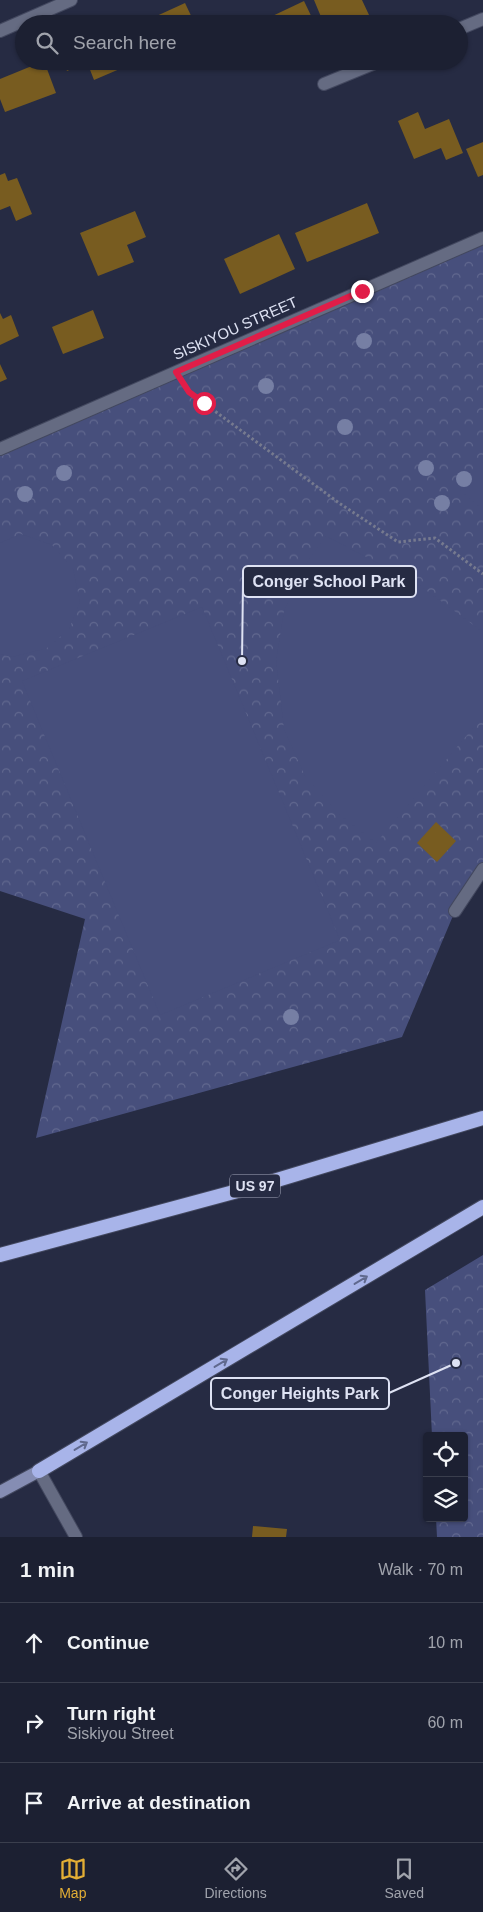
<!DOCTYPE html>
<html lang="en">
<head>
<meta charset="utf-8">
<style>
	body { margin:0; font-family:Helvetica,sans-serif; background:#292d3e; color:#f1f3f6 }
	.controls { position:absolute; right:15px; bottom:15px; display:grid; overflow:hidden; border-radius:5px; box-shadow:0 1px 4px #0004 }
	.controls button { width:45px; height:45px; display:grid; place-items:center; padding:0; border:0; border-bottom:1px solid #3a3e4d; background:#1c2032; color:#f1f3f6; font:25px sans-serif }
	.stop { position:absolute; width:15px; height:15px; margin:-11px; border:4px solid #e11d48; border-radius:50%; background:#fff }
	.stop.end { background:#e11d48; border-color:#fff; box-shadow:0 1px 5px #0008 }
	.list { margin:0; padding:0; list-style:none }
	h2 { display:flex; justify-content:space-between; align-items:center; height:65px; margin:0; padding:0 20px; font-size:21px }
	h2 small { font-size:16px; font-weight:400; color:#a0a3ac }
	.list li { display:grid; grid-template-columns:32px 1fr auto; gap:15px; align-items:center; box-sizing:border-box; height:80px; padding:0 20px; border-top:1px solid #3a3e4d }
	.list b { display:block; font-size:19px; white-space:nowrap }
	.list p { margin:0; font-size:16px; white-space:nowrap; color:#a0a3ac }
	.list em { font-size:16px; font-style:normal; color:#a0a3ac }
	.icon { flex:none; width:28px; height:28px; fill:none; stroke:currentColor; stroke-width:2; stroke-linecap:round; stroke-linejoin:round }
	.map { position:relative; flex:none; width:483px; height:1537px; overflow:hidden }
	.search { position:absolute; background:#1c2032; box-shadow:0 1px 4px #0004; left:15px; right:15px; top:15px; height:55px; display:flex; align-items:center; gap:12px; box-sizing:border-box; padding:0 18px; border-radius:28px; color:#a0a3ac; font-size:19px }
	.sheet { height:305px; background:#1c2032 }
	nav { display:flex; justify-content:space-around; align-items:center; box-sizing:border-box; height:70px; border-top:1px solid #3a3e4d; background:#1c2032; font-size:14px; color:#a0a3ac }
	nav a { display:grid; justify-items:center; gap:2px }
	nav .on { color:#e3ae35 }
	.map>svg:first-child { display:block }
	.park { fill:url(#park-crowns) }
	.pitch { fill:#474f7c }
	.building { fill:#785c20 }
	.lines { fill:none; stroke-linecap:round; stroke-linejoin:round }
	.minor-casing { stroke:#43485f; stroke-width:14 }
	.secondary-casing { stroke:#43485f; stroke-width:14 }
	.trunk-casing { stroke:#43485f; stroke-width:16 }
	.path { stroke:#767a8f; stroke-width:3; stroke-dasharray:2.5 2.5; stroke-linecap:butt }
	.minor { stroke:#656b82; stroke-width:12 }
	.secondary { stroke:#858db3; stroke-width:12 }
	.trunk { stroke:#a8b4e9; stroke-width:14 }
	.tree { fill:#767fa4 }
	.oneway { stroke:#60698e }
	.route { stroke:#e11d48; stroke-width:6 }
	.labels { text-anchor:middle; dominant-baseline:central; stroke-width:4; stroke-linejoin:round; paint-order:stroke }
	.shield { fill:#262b43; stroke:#a7abbe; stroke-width:1 }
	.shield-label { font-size:14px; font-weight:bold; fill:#dee2f3 }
	.street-label { font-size:15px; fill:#dee2f3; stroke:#262b43 }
	.leader { fill:none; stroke:#dee2f3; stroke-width:2 }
	.callout-dot { fill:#dee2f3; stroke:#262b43; stroke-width:2 }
	.callout { fill:#262b43; stroke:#dee2f3; stroke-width:2 }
	.callout-label { font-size:16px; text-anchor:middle; font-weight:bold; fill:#dee2f3 }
</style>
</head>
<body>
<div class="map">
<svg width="483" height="1537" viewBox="0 0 483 1537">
	<defs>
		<pattern id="park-crowns" width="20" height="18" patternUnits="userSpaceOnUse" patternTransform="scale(1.25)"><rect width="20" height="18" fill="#474f7c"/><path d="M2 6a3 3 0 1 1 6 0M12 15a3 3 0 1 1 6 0" fill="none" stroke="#61688f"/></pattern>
	</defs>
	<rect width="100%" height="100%" fill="#262b43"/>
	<g class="park">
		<path d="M483,239V874L455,911L402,1037L36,1138L85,919L0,891V449Z"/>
		<path d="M483,1255V1537H437L436,1518H464V1436H432L425,1290Z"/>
	</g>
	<g class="pitch">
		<path d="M483,462V509L460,491Z"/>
		<path d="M21,534L52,545L73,569L80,602L69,629L47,648L12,657L0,654V543Z"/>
		<path d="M326,536L416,583L483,632V716L376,843L340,815L305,776L284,729L276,661L284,611L307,562Z"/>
		<path d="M202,607L340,940L160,1015L22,681Z"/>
	</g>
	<g class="building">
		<path d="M314,0H362L369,15L348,24H324Z"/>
		<path d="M304,1L315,24H266L264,20Z"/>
		<path d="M185,3L195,24H139Z"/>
		<path d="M44,61L56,93L5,112L0,99V79Z"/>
		<path d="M63,61H127L129,65L94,80L87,62L67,71Z"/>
		<path d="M418,112L425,129L449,119L463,153L446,160L441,148L414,159L398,121Z"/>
		<path d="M483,142V175L478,177L466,149Z"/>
		<path d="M5,173L8,181L17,178L32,214L16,221L10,206L0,210V175Z"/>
		<path d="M367,203L379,233L307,262L295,233Z"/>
		<path d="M135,211L146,237L127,245L134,262L98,276L80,233Z"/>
		<path d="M279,234L295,269L240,294L224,259Z"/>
		<path d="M93,310L104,338L63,354L52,327Z"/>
		<path d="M0,313L3,319L11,315L19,336L0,345Z"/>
		<path d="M0,364L7,379L0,382Z"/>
		<path d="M436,822L456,841L437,862L417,843Z"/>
		<path d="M253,1526L287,1529L286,1537H252Z"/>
	</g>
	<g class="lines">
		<defs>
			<g id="minor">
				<path d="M459,29L483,19"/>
				<path d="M0,31L71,0"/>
				<path d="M324,84L380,61"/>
				<path d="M0,449L483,238"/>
				<path d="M455,911L483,869"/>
				<path d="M39,1471L76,1537"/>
			</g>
			<path id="secondary" d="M0,1492L39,1471"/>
			<g id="trunk">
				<path d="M0,1255L267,1183L483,1118"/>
				<path d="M39,1471L483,1207"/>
			</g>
		</defs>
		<use href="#minor" class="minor-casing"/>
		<use href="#secondary" class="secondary-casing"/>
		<use href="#trunk" class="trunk-casing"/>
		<path class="path" d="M185,386L189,392L339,503L398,542L435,538L483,574"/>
		<use href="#minor" class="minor"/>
		<use href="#secondary" class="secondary"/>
		<use href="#trunk" class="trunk"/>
	</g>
	<g class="tree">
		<circle cx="364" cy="341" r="8"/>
		<circle cx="266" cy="386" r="8"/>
		<circle cx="345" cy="427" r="8"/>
		<circle cx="426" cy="468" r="8"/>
		<circle cx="64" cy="473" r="8"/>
		<circle cx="464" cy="479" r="8"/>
		<circle cx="25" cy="494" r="8"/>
		<circle cx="442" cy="503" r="8"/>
		<circle cx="291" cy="1017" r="8"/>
	</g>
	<defs><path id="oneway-shaft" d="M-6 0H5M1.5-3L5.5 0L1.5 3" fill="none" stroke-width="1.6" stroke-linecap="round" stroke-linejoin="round" transform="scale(1.25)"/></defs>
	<g class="oneway">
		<use href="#oneway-shaft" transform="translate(361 1280) rotate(-31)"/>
		<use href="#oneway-shaft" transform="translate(221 1363) rotate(-31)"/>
		<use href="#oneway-shaft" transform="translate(81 1446) rotate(-31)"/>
	</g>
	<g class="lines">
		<path class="route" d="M204,403L189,392L176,372L362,291"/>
	</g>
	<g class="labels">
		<rect class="shield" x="230" y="1174.5" width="50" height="23" rx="4"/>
		<g class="shield-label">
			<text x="255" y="1186">US 97</text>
		</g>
		<g class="street-label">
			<text transform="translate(235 328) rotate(-24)">SISKIYOU STREET</text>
		</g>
	</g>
	<path class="leader" d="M242 661L243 582M456 1363L389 1393"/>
	<g class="callout-dot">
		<circle cx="242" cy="661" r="5"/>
		<circle cx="456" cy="1363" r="5"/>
	</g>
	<g class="callout">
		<rect x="243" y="566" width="173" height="31" rx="5"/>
		<rect x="211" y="1378" width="178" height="31" rx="5"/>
	</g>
	<g class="callout-label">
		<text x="329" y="587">Conger School Park</text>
		<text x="300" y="1399">Conger Heights Park</text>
	</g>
</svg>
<div class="controls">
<button><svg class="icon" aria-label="locate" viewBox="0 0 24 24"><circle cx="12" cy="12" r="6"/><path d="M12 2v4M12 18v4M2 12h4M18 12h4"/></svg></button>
<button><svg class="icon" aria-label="layers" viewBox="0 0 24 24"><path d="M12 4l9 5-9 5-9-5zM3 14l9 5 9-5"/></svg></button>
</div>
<div class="stop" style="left:204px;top:403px"></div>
<div class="stop end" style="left:362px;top:291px"></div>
<div class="search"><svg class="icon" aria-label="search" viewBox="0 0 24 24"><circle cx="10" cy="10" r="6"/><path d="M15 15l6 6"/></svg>Search here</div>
</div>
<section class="sheet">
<h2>1 min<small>Walk · 70 m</small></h2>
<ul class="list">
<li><svg class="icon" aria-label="ahead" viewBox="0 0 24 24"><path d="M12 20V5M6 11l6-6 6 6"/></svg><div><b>Continue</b></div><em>10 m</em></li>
<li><svg class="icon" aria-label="right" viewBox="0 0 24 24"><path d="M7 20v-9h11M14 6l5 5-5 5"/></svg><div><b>Turn right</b><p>Siskiyou Street</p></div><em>60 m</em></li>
<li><svg class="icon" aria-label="arrive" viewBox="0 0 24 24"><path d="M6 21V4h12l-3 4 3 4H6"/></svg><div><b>Arrive at destination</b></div></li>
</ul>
</section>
<nav>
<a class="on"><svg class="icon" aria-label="map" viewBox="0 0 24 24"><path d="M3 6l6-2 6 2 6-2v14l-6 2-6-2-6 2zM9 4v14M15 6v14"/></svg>Map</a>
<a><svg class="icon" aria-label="directions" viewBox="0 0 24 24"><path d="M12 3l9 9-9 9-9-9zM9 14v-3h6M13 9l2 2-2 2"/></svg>Directions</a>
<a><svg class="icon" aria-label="saved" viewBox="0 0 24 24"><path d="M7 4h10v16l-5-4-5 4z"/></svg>Saved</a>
</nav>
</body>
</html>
